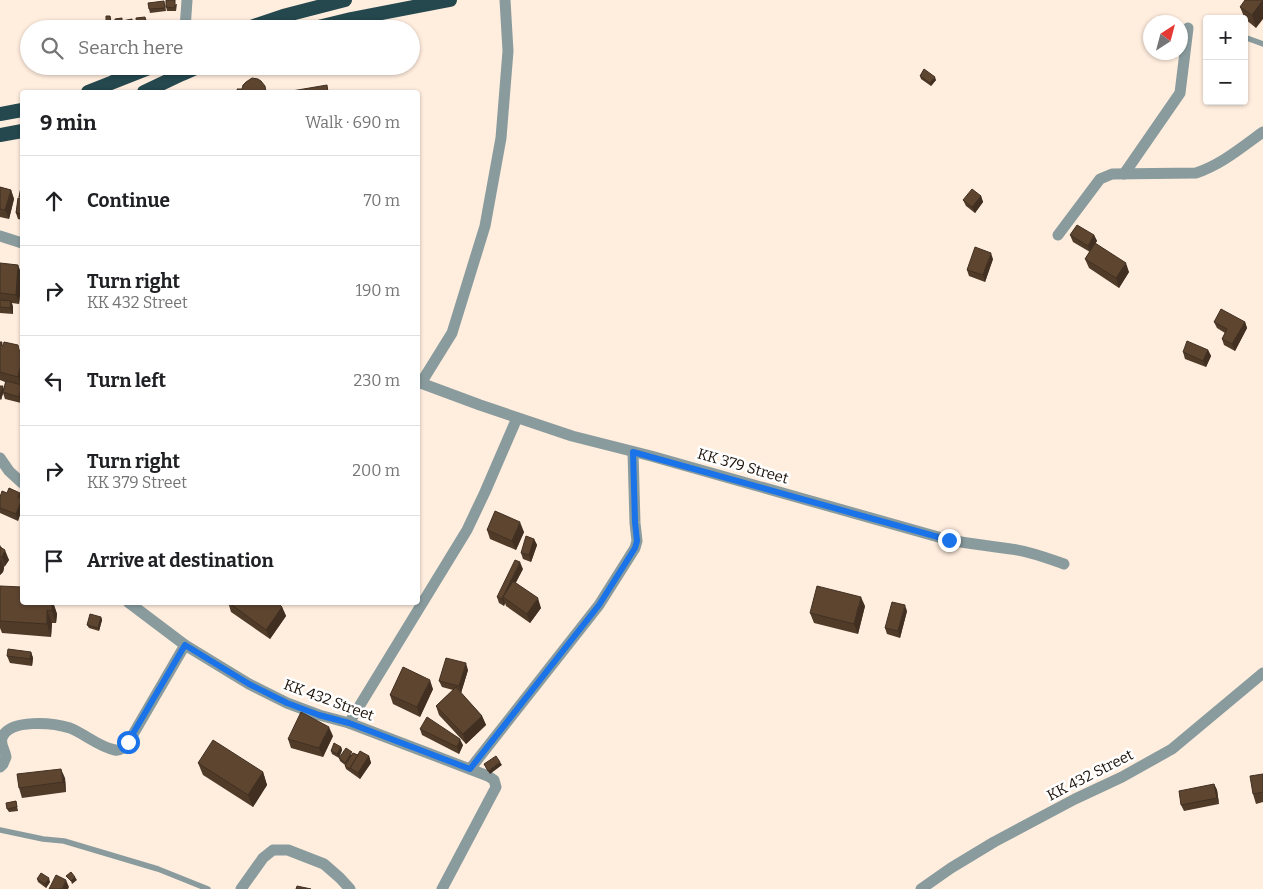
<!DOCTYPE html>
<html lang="en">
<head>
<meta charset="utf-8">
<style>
	body { margin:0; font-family:Bitter,serif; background:#f2f2f2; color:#202124 }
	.controls { position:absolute; right:15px; top:15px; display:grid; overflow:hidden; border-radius:5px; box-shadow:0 1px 4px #0004 }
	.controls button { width:45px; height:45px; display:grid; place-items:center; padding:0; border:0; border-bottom:1px solid #e0e0e0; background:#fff; color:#202124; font:25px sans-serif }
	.compass { position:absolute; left:1143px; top:15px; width:45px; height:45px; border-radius:50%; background:#fff; box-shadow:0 1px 4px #0004; rotate:36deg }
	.stop { position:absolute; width:15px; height:15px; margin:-11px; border:4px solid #1a73e8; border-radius:50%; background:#fff }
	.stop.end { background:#1a73e8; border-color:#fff; box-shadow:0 1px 5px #0008 }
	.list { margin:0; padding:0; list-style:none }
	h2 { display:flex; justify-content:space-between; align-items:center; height:65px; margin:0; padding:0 20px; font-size:21px }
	h2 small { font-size:16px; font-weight:400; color:#757577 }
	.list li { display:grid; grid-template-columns:32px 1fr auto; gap:15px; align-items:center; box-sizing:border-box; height:90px; padding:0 20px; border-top:1px solid #e0e0e0 }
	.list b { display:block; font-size:19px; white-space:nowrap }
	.list p { margin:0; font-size:16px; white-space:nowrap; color:#757577 }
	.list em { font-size:16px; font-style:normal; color:#757577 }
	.icon { flex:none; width:28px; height:28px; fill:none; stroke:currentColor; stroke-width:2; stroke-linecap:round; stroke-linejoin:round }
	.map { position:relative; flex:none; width:1263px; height:889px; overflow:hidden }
	.search { position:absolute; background:#fff; box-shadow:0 1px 4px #0004; left:20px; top:20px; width:400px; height:55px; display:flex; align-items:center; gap:12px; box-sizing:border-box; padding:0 18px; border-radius:28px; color:#757577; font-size:19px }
	.panel { position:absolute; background:#fff; box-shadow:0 1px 4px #0004; left:20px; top:90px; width:400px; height:515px; border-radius:5px }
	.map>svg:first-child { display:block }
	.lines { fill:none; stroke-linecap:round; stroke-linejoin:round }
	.service { stroke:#899b9d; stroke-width:5.5 }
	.minor { stroke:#899b9d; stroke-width:11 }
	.trunk { stroke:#24484e; stroke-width:14 }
	.wall { fill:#503b29 }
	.shaded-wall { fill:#413022 }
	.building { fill:#5d4530; stroke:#413022 }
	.route { stroke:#1a73e8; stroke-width:6 }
	.labels { text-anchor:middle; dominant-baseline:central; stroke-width:5; stroke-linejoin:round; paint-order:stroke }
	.street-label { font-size:15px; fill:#1c1209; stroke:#fff }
</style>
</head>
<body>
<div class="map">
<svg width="1263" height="889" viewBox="0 0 1263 889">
	<rect width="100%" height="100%" fill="#ffedde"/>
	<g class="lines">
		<g class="service">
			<path d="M1244,37L1263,44"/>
			<path d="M112,82L114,66"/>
			<path d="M0,830L43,839L64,841L158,869L208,889"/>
		</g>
		<g class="minor">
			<path d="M185,29L187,0"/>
			<path d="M1124,174L1180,93L1188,28"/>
			<path d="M1058,235L1100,179L1112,174L1196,173C1221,165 1242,147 1263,132"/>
			<path d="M0,236L22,243"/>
			<path d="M418,382L480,405L572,436L651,456L949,540C970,544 991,546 1011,549C1029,551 1047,558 1064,564"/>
			<path d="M421,383L452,333L485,226L501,138L508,51L505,0"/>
			<path d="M0,458L9,471L22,483"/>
			<path d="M128,602L185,645L249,684L287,703L319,715L349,723L488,776L494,780L496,787L442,889"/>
			<path d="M349,723L467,530L485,492L517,418"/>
			<path d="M0,767L3,764L6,757C5,750 0,745 2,738C9,718 54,723 70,728C85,734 99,747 115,750C121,751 124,747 128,743L185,645"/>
			<path d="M470,769L599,605L635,548L637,541L635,523L633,452"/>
			<path d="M241,889L263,858L273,850H288L324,864L340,878L350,889"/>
			<path d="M921,889L951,868L994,842L1075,799L1122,777L1172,749L1263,673"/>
		</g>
		<g class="trunk">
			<path d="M245,29L283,16L345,0"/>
			<path d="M310,29L351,19L450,0"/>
			<path d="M88,92L154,66"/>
			<path d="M144,92L182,74L200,66"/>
			<path d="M0,114L22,110"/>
			<path d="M0,135L22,131"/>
		</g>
	</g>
	<g class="wall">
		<path d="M1263,0L1256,28L1245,19L1240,7Z"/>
		<path d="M165,4L166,11L150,13L149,9Z"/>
		<path d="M177,4L176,11H167L166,7Z"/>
		<path d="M110,16L112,25L107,26L106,22Z"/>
		<path d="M920,76L936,80L931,86L921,79Z"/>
		<path d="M22,182V220L18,219L16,213L20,198Z"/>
		<path d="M0,187L11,190L14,199L9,219L0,217Z"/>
		<path d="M981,196L983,202L975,213L966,206L963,200Z"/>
		<path d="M1070,235H1094L1097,241L1095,243L1129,272L1119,288L1089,268L1085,259L1090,252L1073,242Z"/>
		<path d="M993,259L985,282L969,276L967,270Z"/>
		<path d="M0,263L22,275L19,304L12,303L13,307V314L0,313Z"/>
		<path d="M1214,322H1245L1247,328L1235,351L1224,345L1222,339L1225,333L1217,328Z"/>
		<path d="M0,342H2L3,346L22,351V383L21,403L5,399L3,393L1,400L0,399V386L4,389L5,382L0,380Z"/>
		<path d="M1208,350L1211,356L1206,367L1185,359L1183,352Z"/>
		<path d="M7,493H20L22,498L18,521L0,513V497Z"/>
		<path d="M487,530L524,532L516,550L490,539Z"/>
		<path d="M534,539L537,545L531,562L523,559L521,553Z"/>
		<path d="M0,545L9,560L5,566L4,567V568L3,572L0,575Z"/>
		<path d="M523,569L515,583L541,608L530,623L506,606L505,603L504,606L499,603L497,597Z"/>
		<path d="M0,586L53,602L57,614L56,623H52L51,637L2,633L0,628Z"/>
		<path d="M228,602L282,607L286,616L270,639L231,612Z"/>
		<path d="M865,606L858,634L814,623L810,613Z"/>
		<path d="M907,611L900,638L887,634L885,628Z"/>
		<path d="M101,617L102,620L99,631L89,628L87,625Z"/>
		<path d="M31,652L33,658L32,666L10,663L7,656Z"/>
		<path d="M468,670L461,693L460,692L482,716L486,725L466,744L439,715L436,706L453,690L442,687L439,681Z"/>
		<path d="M433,689L420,717L393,704L390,695Z"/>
		<path d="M420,729L463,745L459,754L422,735Z"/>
		<path d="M333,736L323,757L291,748L288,739Z"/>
		<path d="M341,747L342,750L339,758L332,754L331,751Z"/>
		<path d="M353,754L358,755L369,756L371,763L360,779L346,769L345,766V765L340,761L339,758Z"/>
		<path d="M198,763L263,772L267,785L253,807L203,775Z"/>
		<path d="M1263,774V802L1256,804L1253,794Z"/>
		<path d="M65,778L66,792L22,798L19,788Z"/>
		<path d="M1214,784L1217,790L1219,804L1184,811L1181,805Z"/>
		<path d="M16,801L18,811L9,812L7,809Z"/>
		<path d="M37,879L50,882L46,888L38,882Z"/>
	</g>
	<g class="shaded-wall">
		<path d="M1263,0V19L1256,28L1252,15Z"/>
		<path d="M145,17L148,23V29H147Z"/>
		<path d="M935,77L936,80L931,86L930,83Z"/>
		<path d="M11,190L14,199L9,219L5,210Z"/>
		<path d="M981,196L983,202L975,213L972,207Z"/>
		<path d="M1094,235L1097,241L1090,252L1088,246Z"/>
		<path d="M991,253L993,259L985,282L983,275Z"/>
		<path d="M1126,263L1129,272L1119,288L1116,278Z"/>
		<path d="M18,265L22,275L19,304L16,295Z"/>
		<path d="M11,301L13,307V314L10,308Z"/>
		<path d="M1245,322L1247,328L1235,351L1232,344Z"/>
		<path d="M1208,350L1211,356L1206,367L1203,361Z"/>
		<path d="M22,360V386L18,377Z"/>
		<path d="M22,385V399L21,403L19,397Z"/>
		<path d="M3,386L4,390L1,400L0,396Z"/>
		<path d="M22,499V510L18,521L16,514Z"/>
		<path d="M520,522L524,532L516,550L512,541Z"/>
		<path d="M534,539L537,545L531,562L529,555Z"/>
		<path d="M5,550L9,560L5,566L2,557Z"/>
		<path d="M1,559L4,568L3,572L0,575V562Z"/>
		<path d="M520,562L523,569L507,600L503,597Z"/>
		<path d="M503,597L505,603L504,606L502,599Z"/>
		<path d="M861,597L865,606L858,634L854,624Z"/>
		<path d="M538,598L541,608L530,623L527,614Z"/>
		<path d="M53,602L57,614L56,623L52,611Z"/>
		<path d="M905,605L907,611L900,638L898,631Z"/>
		<path d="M282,607L286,616L270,639L266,630Z"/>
		<path d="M47,610L52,623L51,637L47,624Z"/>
		<path d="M101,617L102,620L99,631L98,628Z"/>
		<path d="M31,652L33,658L32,666L30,659Z"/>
		<path d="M466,663L468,670L461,693L459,686Z"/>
		<path d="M430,680L433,689L420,717L417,707Z"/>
		<path d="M482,716L486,725L466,744L463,734Z"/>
		<path d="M329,727L333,736L323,757L319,748Z"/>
		<path d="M460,739L463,745L459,754L457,747Z"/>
		<path d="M341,747L342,750L339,758L337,754Z"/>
		<path d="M369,756L371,763L360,779L358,773Z"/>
		<path d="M500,762L502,765L490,774L488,771Z"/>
		<path d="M61,769L65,778L66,792L63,782Z"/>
		<path d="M263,772L267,785L253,807L248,795Z"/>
		<path d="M1214,784L1217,790L1219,804L1217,798Z"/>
		<path d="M75,877L77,880L72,884L71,881Z"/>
		<path d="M49,878L50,882L46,888L45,884Z"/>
		<path d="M66,880L69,887L68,889H62Z"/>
	</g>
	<g class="building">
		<path d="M166,0H175V8L166,7Z"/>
		<path d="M1245,0H1263L1252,15L1240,7Z"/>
		<path d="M164,1L165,8L149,9L148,3Z"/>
		<path d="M106,16H110L111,22H106Z"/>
		<path d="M145,17L147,29H137L136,18Z"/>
		<path d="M122,18V21L115,22V19Z"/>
		<path d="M132,19L134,29H118L117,22Z"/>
		<path d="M115,25L116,29H108V27Z"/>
		<path d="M924,69L935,77L930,83L920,76Z"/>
		<path d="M252,78L258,79L261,81L265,86L266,92H238L237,89H242L243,85L246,82Z"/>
		<path d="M327,85L328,92H286Z"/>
		<path d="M22,182V198L19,197Z"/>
		<path d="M0,187L11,190L5,210L0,209Z"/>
		<path d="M972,189L981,196L972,207L963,200Z"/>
		<path d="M18,198L22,199V214L16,213Z"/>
		<path d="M1077,225L1094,235L1088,246L1070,235Z"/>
		<path d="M1095,243L1126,263L1116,278L1085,259Z"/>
		<path d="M975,247L991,253L983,275L967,270Z"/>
		<path d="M0,263L18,265L16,295L0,293Z"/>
		<path d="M0,300L11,301L10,308L0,307Z"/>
		<path d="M1221,309L1245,322L1232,344L1222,339L1227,329L1214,322Z"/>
		<path d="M1187,341L1208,350L1203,361L1183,352Z"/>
		<path d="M0,342H2L1,345L3,346L4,342L18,345L19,350L22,351V360L18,377L0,372Z"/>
		<path d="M6,381L22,385L19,397L3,392Z"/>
		<path d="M0,386H3L0,396Z"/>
		<path d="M9,488L20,493L18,497L22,499L16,514L0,508V497L2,491L7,493Z"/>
		<path d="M495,511L520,522L512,541L487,530Z"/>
		<path d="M526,536L534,539L529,555L521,553Z"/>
		<path d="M0,547L5,550L2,557H0Z"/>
		<path d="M515,560L520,562L502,599L497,597Z"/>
		<path d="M513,581L538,598L527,614L503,597Z"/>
		<path d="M0,586L22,587V602H52V611L47,610V624L0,621Z"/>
		<path d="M817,586L861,597L854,624L810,613Z"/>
		<path d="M228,602H277L282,607L266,630Z"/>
		<path d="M892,602L905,605L898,631L885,628Z"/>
		<path d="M90,614L101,617L98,628L87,625Z"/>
		<path d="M8,649L31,652L30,659L7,656Z"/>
		<path d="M446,658L466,663L459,686L439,681Z"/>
		<path d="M403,667L430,680L417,707L390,695Z"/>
		<path d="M456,687L482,716L463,734L436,706Z"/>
		<path d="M301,712L329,727L319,748L288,739Z"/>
		<path d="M427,717L460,739L457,747L420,729Z"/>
		<path d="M213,740L263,772L248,795L198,763Z"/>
		<path d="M334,743L341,747L337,754L331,751Z"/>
		<path d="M346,748L352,752L345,763L339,758Z"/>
		<path d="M360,751L369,756L358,773L350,768Z"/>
		<path d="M353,753L358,755L350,768V769L345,766Z"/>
		<path d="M496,756L500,762L488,771L484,764Z"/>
		<path d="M61,769L63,782L19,788L17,774Z"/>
		<path d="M1263,774V792L1253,794L1250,776Z"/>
		<path d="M1214,784L1217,798L1181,805L1179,791Z"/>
		<path d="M16,801L17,807L7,809L6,803Z"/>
		<path d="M71,872L75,877L71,881L66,876Z"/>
		<path d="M41,873L49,878L45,884L37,879Z"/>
		<path d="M56,875L66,880L62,889H49Z"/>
		<path d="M297,886L311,889H296Z"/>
	</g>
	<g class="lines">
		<path class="route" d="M128,742L185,645L249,684L287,703L319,715L349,723L470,769L599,605L635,548L637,541L635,522L633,452L949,540"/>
	</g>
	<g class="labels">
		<g class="street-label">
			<text transform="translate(743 466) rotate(16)">KK 379 Street</text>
			<text transform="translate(329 700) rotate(20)">KK 432 Street</text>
			<text transform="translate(1090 775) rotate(-27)">KK 432 Street</text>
		</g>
	</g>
</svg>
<div class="controls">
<button>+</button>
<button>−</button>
</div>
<svg class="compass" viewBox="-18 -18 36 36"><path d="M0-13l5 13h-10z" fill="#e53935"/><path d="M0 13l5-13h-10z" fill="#757577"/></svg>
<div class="stop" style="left:128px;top:742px"></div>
<div class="stop end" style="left:949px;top:540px"></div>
<div class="search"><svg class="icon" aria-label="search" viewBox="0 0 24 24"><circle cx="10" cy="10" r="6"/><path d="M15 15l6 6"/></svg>Search here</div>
<section class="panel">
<h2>9 min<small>Walk · 690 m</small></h2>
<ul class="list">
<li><svg class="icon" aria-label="ahead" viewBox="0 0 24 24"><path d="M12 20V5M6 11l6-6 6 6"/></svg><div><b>Continue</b></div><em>70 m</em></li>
<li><svg class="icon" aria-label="right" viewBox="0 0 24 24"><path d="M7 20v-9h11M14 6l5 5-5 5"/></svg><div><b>Turn right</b><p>KK 432 Street</p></div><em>190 m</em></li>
<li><svg class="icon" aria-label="left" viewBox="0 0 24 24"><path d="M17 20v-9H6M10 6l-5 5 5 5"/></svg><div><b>Turn left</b></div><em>230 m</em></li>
<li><svg class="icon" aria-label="right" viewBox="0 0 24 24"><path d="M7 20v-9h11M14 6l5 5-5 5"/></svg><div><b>Turn right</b><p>KK 379 Street</p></div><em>200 m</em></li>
<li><svg class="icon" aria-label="arrive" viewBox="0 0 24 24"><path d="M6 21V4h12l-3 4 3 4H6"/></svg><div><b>Arrive at destination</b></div></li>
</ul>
</section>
</div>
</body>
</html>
